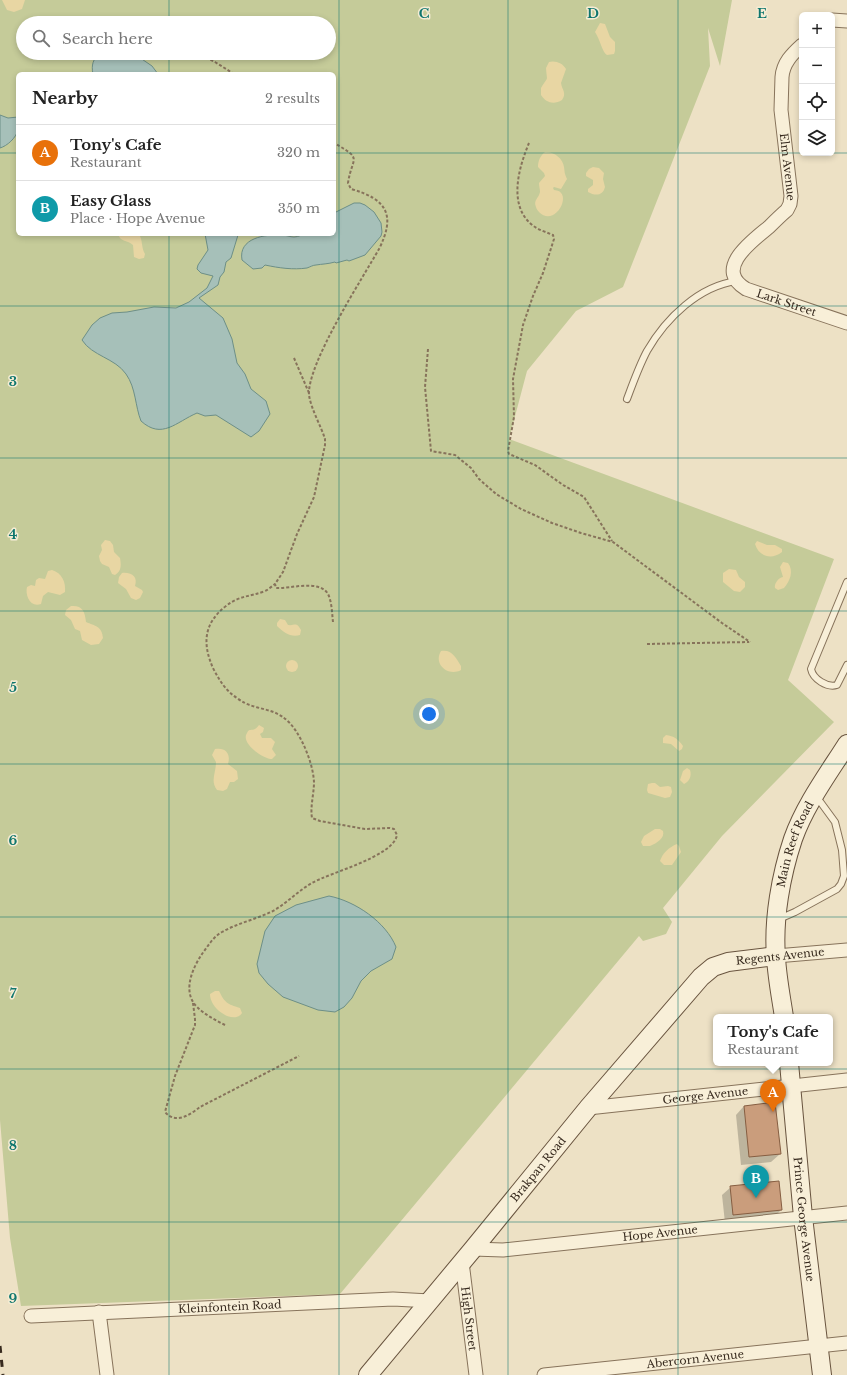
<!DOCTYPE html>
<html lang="en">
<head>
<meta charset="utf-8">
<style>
	body { margin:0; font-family:"Libre Baskerville",serif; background:#f6f6f6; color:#222 }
	.controls { position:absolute; right:12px; top:12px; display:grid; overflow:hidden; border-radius:6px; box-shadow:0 2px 6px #0003 }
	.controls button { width:36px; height:36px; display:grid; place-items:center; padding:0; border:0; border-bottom:1px solid #e0e0e0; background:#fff; color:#222; font:20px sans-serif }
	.you { position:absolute; left:429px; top:714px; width:14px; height:14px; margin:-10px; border:3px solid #fff; border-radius:50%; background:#1a73e8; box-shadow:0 0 0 6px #1a73e833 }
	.badge { display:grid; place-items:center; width:26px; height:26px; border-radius:50%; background:#7c3aed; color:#fff; font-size:13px; font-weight:700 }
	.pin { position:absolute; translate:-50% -33px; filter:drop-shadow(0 1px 2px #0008) }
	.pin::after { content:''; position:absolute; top:21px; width:14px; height:12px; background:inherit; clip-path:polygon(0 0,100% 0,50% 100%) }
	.popup { position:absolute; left:713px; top:1014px; width:120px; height:52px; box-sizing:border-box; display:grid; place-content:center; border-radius:6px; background:#fff; filter:drop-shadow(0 1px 3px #0005); font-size:13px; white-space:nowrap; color:#767676 }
	.popup b { font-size:15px; color:#222 }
	.popup::after { content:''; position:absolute; left:50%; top:100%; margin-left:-8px; border:8px solid transparent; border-top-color:#fff }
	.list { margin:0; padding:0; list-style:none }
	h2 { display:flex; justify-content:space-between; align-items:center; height:52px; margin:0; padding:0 16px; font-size:17px }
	h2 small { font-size:13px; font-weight:400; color:#767676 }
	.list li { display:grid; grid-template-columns:26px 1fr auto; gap:12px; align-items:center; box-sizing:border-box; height:56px; padding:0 16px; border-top:1px solid #e0e0e0 }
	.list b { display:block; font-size:15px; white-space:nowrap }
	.list p { margin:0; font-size:13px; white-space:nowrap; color:#767676 }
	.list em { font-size:13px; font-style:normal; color:#767676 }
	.icon { flex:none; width:22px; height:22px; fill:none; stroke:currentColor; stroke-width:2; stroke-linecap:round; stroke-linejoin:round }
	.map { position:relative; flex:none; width:847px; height:1375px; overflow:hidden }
	.search { position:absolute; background:#fff; box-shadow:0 2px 6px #0003; left:16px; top:16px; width:320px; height:44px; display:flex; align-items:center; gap:10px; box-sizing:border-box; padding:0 14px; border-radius:22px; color:#767676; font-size:15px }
	.panel { position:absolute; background:#fff; box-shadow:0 2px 6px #0003; left:16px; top:72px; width:320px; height:164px; border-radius:6px }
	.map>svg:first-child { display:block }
	.green { fill:#c5cb99; fill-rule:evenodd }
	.sand { fill:#e8d6a3 }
	.water { fill:#a6c0b9; stroke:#6d8f87 }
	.shadow { fill:#0003 }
	.building { fill:#ca9d7c; stroke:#865e42 }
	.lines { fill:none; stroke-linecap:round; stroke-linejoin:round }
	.lane-casing { stroke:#87735b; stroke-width:8 }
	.street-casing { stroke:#87735b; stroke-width:15 }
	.secondary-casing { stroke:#69543f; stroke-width:20 }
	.path { stroke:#87735b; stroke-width:2; stroke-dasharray:3 2; stroke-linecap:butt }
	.lane { stroke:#f8efd8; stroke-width:6 }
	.street { stroke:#f8efd8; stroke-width:13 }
	.secondary { stroke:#f8efd8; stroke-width:18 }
	.rail { stroke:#382b1f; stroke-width:3; stroke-dasharray:7 7; stroke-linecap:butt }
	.grid { fill:none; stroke:#0f766e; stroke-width:1; stroke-opacity:0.55 }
	.labels { text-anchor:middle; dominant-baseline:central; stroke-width:3; stroke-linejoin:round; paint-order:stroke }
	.street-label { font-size:11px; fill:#382b1f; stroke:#f5ecd4 }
	.grid-label { font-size:13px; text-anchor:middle; font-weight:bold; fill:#0f766e; stroke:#f5ecd4; stroke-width:3; stroke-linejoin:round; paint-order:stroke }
</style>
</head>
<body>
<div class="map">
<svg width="847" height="1375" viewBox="0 0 847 1375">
	<rect width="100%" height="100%" fill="#ede1c5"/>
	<path class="green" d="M0,0H732L720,66L708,28L710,66L623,287L576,311L527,371L509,439L834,559L788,680L834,722L722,836L663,908L672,922L666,934L643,941L639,936L340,1294L21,1306L10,1238L0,1120ZM23,23H329V53H23ZM18,74H334V234H18Z"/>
	<g class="sand">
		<path d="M2,0H25L22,9L14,12L7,10Z"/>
		<path d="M600,23L605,24L610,37L615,42V51L614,54L607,55C602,52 600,39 595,32Z"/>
		<path d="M549,62C555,60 563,63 566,69L561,83C562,90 567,93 562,100C554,105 546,103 541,95V88C549,75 547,83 546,68Z"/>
		<path d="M545,152C553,151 563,158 564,167C565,173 564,172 567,179L561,189L554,187L553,188L554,190C575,191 555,229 539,212C537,209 537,210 536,207C533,200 539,198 540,192C540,189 539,186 539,183L545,176L544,173L538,167C538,161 540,156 545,152Z"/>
		<path d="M593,167L599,168L604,173L603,179L605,187C603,196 595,196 588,192V189L593,185V180L586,176V173L589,169Z"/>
		<path d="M118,234H139C143,241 141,247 145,254L144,258L139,259L134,257L133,245C128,240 120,242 118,234Z"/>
		<path d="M105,540L110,541L113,545L114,552L120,558C121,564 122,571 115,575L112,574L109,567L102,564L100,561L99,556L102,550L101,545Z"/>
		<path d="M757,541L767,545H775L782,549V552C772,560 759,557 755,544Z"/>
		<path d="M783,562L788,563C794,571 790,581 784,588L778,590L775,588C774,584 778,578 783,577L780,567Z"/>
		<path d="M729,569L736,570L739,577L745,582V587L740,592L734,591L723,582V573Z"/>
		<path d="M52,570C62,573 66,582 65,592L60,595L48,592L43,596L41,604C30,608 25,595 27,587L31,585L35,586L36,580L39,578L45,579L48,571Z"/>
		<path d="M122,573C132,572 138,577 135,586L142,590L143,592L140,598L136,600L131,598L126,589L118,583L119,577Z"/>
		<path d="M71,606C82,605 85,611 86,622C95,626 102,626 103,638L99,644L91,645L82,640L80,631L75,629L71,620L65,615L66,610Z"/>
		<path d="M280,619L285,620L288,625C295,626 296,621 301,630L300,635C291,638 283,632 277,626V623Z"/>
		<path d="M441,651C452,649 456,658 461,666V670C448,677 433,664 441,651Z"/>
		<circle cx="292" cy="666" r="6"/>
		<path d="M259,725L264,728L263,732L260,734L262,738H271L275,742L272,749L276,755L272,759C263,759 240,743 247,733C249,728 252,731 255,729C257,728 258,726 259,725Z"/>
		<path d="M666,735C674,736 678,739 683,746L682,749L679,751L671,744L663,743V738Z"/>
		<path d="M215,749C226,747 231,754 228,764L237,771L238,779L234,782H230L227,789L223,791L217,790C210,781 216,773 216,762L212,755Z"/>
		<path d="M687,768L690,770C692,776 689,782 684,784L680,780L683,771Z"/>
		<path d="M652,783H655L660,787L668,786L671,787L672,792L670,797L665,798L648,793L647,790L648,784Z"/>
		<path d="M655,829H660L663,831C665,838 657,843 650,846H643L641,842L644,836Z"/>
		<path d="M677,844L679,846L681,852L672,865H664L660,861C662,854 669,847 677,844Z"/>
		<path d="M215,991H219C225,1003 227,1004 240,1008L242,1013C235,1025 210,1010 210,994Z"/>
	</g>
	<g class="water">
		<path d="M100,53H133L152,66L158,74H93C91,65 93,59 100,53Z"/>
		<path d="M0,115L8,118L18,117C18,121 19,126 18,130C16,138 7,146 0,148Z"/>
		<path d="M354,203H360L365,205L374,212L381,223L382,232L381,236L365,255L349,261L347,260L336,263L335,262C328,264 322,264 316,265C313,265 310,267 307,268C293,270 279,268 265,265L262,268L253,269L242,260C238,238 265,234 282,235C286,235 290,237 294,237C299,237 302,234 306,234C315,233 325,234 334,234V213Z"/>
		<path d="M205,234L238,235L231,258L226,262L224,272L220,277L218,285L199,298L223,318L232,339L237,363L245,374L251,389L266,401L270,414L259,431L251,437L216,415L205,416L197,413C176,422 162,440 141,421C135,406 136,388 126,374C115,358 92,356 82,340L92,325L100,318L112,313L127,312L154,307L176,308L189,302L207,288L213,276L201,273L197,269L198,265L208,250Z"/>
		<path d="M329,896C355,901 386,922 396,947L392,959L371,971L361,981L352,998L344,1007L335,1012L318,1010L283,997L268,984L259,973L257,964L265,931L275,916L296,905Z"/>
	</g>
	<g class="shadow">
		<path d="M774,1103L780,1154L771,1162L741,1165L736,1115L744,1106Z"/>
		<path d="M731,1187L781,1210L773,1218L725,1223L722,1195Z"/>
	</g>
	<g class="building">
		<path d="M775,1102L781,1154L749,1157L744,1106Z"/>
		<path d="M779,1181L782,1210L733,1215L730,1186Z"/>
	</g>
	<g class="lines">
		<defs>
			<g id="lane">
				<path d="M627,399C633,383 639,366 647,351C666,318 699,286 737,281"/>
				<path d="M847,582L811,669C813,679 827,688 837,685L847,665"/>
				<path d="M779,919L795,912L837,889L841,884L844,876L842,850L835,822L816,796"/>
			</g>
			<g id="street">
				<path d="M832,20L847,21"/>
				<path id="s1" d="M802,45C792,54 783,63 782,77L781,110L791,196L790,204L787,210C781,215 775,221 769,227C752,241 713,269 746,289L847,323"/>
				<path d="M776,956L847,950"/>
				<path id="s2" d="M588,1108L847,1080"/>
				<path id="s3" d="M473,1249L503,1250L847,1213"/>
				<path id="s4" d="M462,1262L476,1375"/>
				<path d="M99,1312L107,1375"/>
				<path id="s5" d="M31,1316L393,1299L430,1301"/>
				<path id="s6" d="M544,1375L847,1343"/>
			</g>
			<g id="secondary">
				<path id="s7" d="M784,1017C781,997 777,977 776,957C773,919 781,875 793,839C805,805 828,774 847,744"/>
				<path id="s8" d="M789,1063L803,1217L822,1375"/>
				<path id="s9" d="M368,1375L473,1249L588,1108L701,977L713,967L728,962L776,956"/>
			</g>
		</defs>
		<use href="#lane" class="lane-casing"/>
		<use href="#street" class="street-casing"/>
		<use href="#secondary" class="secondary-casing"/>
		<g class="path">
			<path d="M197,53L215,62L234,74"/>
			<path d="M529,143C519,167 508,204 531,224C538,230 546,232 553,235L554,239L543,273L533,296L523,325L513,379L514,417L508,451L509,454L535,465L563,485L584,497L612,541"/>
			<path d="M428,349L425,387L431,451L455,455L471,468L479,479L496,494L521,509L552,523L581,533L613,542L722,623L750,642"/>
			<path d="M294,358L309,393"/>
			<path d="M333,622C332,614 332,602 328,594C319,579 290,589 276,588L275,584L283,572L297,534L314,497L325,445V439C321,426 311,409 309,395C307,364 362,279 379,249C396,215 387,199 351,189L348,183C352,156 364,160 334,143"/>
			<path d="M647,644L749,642"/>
			<path d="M193,1003L195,1019V1025L175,1076L165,1112C176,1125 191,1114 200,1107L299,1056"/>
			<path d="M225,1025C215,1020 204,1014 197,1007C182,992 192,969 202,954C208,946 213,937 222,932C238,923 257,919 273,911C287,903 298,891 312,883C331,872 393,857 397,835L394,829L390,828L365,829L320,821L312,818C310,807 314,794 314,782C313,765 305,745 296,731C277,703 258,714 237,698C226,691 219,680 213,668C202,643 204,623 226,606C240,595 250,597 265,591C268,590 272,586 275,584"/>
		</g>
		<use href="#lane" class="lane"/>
		<use href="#street" class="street"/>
		<use href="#secondary" class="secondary"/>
		<path class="rail" d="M0,1346L3,1375"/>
	</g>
	<path class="grid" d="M169,0V23M339,0V1375M508,0V1375M678,0V1375M169,53V74M0,153H18M334,153H802M832,153H847M169,234V1375M0,306H847M0,458H847M0,611H847M0,764H847M0,917H847M0,1069H847M0,1222H847"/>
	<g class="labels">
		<g class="street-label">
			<text stroke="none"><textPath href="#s1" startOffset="129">Elm Avenue</textPath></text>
			<text stroke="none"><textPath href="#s1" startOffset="322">Lark Street</textPath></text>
			<text stroke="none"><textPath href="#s7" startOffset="176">Main Reef Road</textPath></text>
			<text transform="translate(780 956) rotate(-6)">Regents Avenue</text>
			<text stroke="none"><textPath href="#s2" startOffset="118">George Avenue</textPath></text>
			<text stroke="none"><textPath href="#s9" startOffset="267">Brakpan Road</textPath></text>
			<text stroke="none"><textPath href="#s8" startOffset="157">Prince George Avenue</textPath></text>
			<text stroke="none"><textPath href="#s3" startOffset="188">Hope Avenue</textPath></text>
			<text stroke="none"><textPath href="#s5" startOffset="199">Kleinfontein Road</textPath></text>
			<text stroke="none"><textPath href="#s4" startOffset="57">High Street</textPath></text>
			<text stroke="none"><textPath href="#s6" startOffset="152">Abercorn Avenue</textPath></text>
		</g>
	</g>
	<g class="grid-label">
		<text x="424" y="18">C</text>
		<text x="593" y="18">D</text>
		<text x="762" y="18">E</text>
		<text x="13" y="386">3</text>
		<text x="13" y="539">4</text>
		<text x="13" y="692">5</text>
		<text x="13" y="845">6</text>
		<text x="13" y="998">7</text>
		<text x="13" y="1150">8</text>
		<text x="13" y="1303">9</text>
	</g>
</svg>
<div class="controls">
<button>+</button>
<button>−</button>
<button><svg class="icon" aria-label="locate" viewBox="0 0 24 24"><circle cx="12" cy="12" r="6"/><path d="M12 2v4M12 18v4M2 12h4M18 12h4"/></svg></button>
<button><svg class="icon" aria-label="layers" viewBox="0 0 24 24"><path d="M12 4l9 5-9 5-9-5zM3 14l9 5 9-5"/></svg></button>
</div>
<div class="you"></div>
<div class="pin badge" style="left:773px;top:1112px;background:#e8710a">A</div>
<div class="popup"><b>Tony's Cafe</b>Restaurant</div>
<div class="pin badge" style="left:756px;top:1198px;background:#0f9aa8">B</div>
<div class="search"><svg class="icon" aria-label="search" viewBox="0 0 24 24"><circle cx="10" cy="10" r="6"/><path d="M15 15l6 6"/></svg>Search here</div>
<section class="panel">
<h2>Nearby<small>2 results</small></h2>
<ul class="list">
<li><span class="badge" style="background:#e8710a">A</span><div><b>Tony's Cafe</b><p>Restaurant</p></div><em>320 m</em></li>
<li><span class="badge" style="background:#0f9aa8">B</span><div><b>Easy Glass</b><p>Place · Hope Avenue</p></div><em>350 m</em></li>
</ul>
</section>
</div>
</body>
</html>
